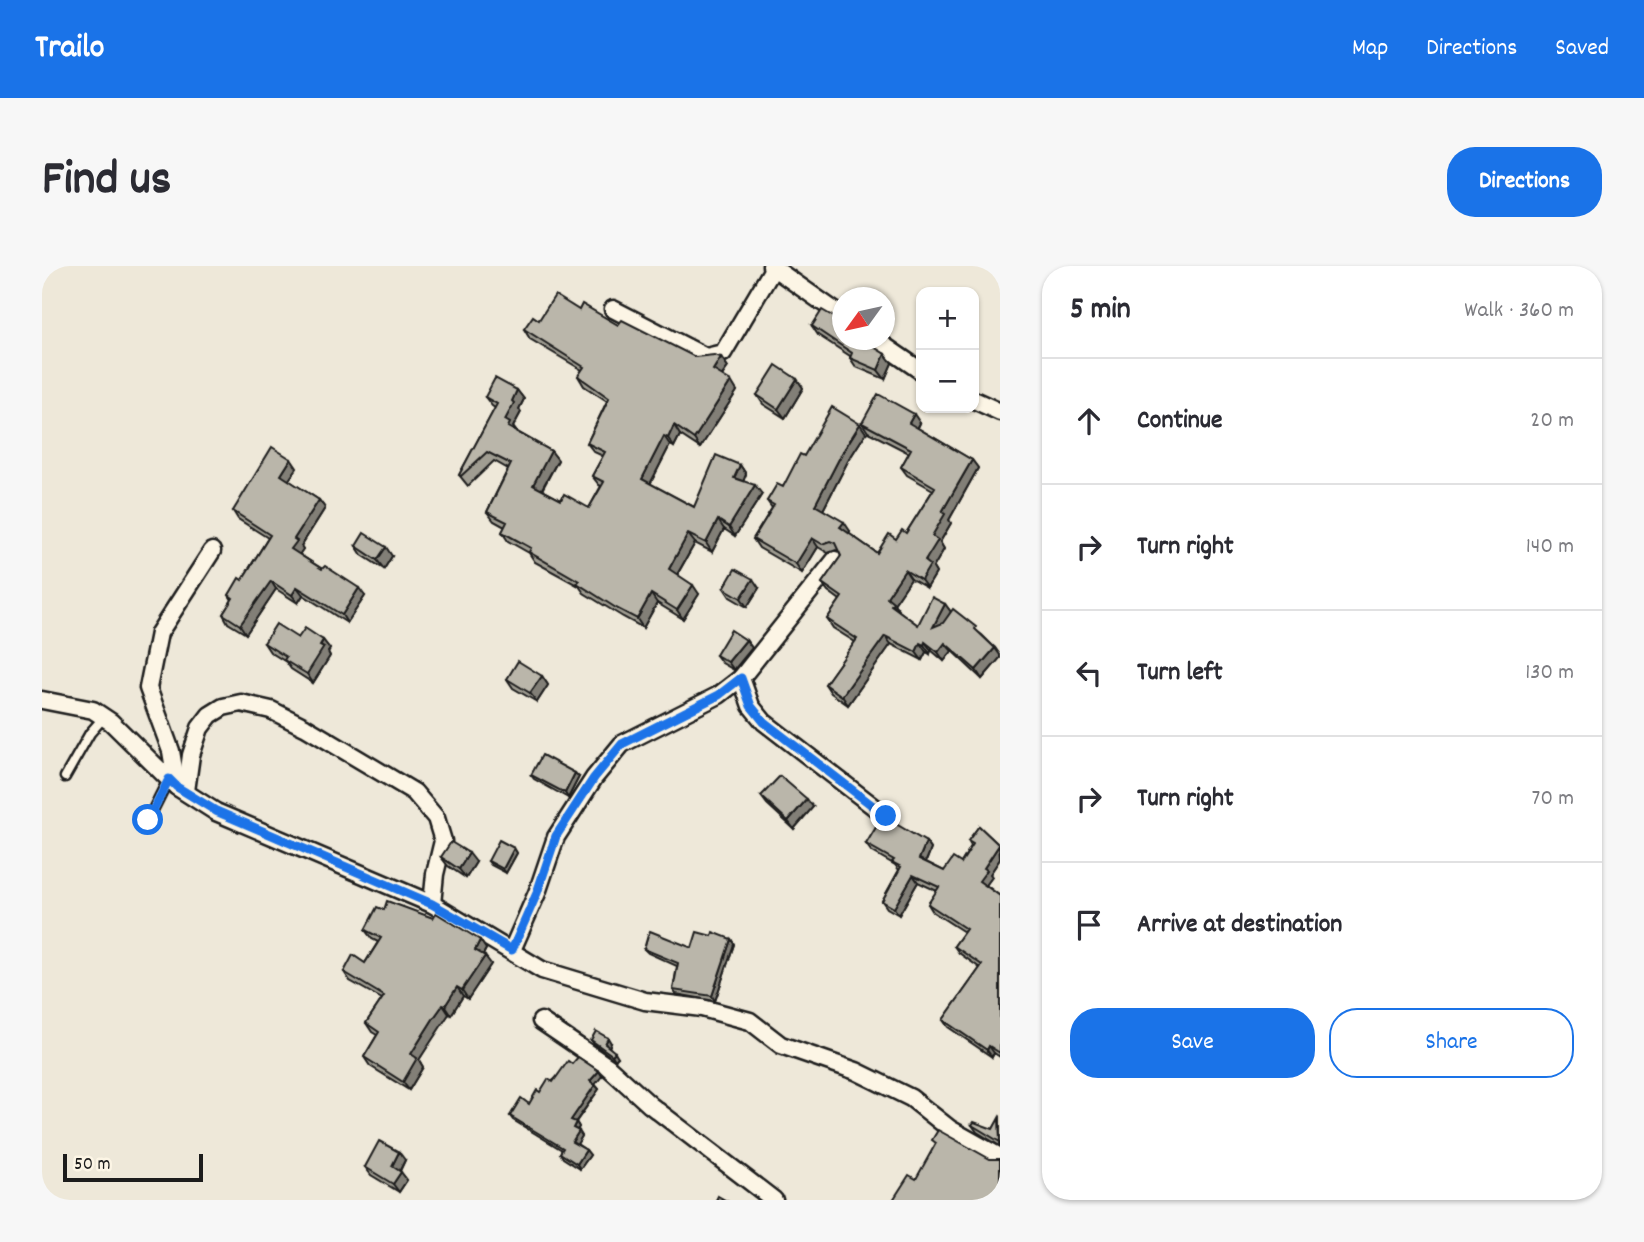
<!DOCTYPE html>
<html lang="en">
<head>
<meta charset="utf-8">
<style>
	body { margin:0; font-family:Dekko,sans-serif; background:#f7f7f7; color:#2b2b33 }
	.controls { position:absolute; right:21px; top:21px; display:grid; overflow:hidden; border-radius:14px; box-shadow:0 2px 5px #0004 }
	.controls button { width:63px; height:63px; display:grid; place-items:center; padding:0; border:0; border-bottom:2px solid #e1e1e2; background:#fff; color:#2b2b33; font:35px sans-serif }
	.compass { position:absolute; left:790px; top:21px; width:63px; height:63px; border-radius:50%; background:#fff; box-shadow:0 2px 5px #0004; rotate:237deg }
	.scale { position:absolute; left:21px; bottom:18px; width:140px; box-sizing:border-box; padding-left:7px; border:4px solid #1c1c1c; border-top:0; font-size:19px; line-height:24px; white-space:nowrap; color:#1c1c1c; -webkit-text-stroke:5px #fcf5e5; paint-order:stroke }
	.stop { position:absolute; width:21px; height:21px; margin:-16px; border:5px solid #1a73e8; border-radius:50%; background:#fff }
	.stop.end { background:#1a73e8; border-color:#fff; box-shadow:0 2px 7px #0008 }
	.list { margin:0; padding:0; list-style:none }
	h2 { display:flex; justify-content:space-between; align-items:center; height:91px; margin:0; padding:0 28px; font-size:30px }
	h2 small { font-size:23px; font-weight:400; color:#7c7c81 }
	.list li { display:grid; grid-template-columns:46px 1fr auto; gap:21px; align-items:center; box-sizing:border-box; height:126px; padding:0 28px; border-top:2px solid #e1e1e2 }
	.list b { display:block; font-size:26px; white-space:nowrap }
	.list em { font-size:23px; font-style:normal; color:#7c7c81 }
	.actions { display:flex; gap:14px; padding:21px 28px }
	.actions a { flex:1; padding:16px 0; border:2px solid #1a73e8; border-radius:28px; text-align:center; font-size:24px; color:#1a73e8 }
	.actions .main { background:#1a73e8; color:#fff }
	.icon { flex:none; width:38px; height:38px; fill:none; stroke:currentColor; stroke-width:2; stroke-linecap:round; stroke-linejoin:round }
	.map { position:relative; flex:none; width:958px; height:934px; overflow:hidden; border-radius:28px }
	header { display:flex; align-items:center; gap:42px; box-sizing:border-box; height:98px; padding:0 35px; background:#1a73e8; color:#fff }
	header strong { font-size:33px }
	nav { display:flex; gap:38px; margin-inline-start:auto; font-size:24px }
	.intro { display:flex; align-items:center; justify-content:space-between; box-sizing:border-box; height:168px; padding:0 42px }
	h1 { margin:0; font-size:49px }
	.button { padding:18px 32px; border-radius:28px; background:#1a73e8; color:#fff; font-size:24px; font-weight:700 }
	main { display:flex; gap:42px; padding:0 42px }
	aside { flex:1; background:#fff; border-radius:28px; box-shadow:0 2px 5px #0004 }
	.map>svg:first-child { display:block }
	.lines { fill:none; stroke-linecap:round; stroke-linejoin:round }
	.lane-casing { stroke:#1c1c1c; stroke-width:13 }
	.street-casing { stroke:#1c1c1c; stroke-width:21 }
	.lane { stroke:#fcf5e5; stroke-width:8 }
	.street { stroke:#fcf5e5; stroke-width:16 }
	.wall { fill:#a09d92; stroke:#1c1c1c; stroke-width:2 }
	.shaded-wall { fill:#827f77; stroke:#1c1c1c; stroke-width:2 }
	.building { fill:#bab6aa; stroke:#1c1c1c; stroke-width:2 }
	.route { stroke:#1a73e8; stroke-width:9 }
</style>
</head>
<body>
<header>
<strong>Trailo</strong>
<nav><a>Map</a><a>Directions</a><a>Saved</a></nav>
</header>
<div class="intro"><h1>Find us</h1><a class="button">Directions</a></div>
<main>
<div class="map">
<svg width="958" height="934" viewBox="0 0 958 934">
	<rect width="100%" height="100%" fill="#eee8d9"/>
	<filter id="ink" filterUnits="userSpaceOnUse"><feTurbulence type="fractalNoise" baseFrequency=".0143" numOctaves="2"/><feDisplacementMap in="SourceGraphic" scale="14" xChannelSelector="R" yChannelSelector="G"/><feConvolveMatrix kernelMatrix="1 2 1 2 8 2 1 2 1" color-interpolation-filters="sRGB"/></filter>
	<g filter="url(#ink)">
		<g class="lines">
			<defs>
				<g id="lane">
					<path d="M23,511L48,467L62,451"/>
					<path d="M106,554L127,512"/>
				</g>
				<g id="street">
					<path d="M729,0L800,50"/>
					<path d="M571,43L664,91L681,87L732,1"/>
					<path d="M834,74L879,105"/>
					<path d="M932,134L958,146"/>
					<path d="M170,285L117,367L106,422L129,485L135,521L174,546L390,638L500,704L603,735L660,742L708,755L739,779L814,805L869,832L908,863L958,891"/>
					<path d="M699,412L709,440L722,456L844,550"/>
					<path d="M0,434L51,444L69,456L135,521"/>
					<path d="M144,525L149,489L158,462L168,449L181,441L199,437L229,444L263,461L372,526L394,552L401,575L393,608L390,638"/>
					<path d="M470,684L495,627L514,571L552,512L580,478L677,429L699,412L793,294"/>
					<path d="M499,755L565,800L608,839L732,934"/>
				</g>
			</defs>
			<use href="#lane" class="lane-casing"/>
			<use href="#street" class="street-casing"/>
			<use href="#lane" class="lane"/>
			<use href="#street" class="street"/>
		</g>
		<g class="wall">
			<path d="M537,44L653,91H679L686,101L680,110L695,125L658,182L638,169L632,181L628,179L608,218L652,241L698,199L704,208L701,215L720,228L693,270L682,263L670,286L653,277L635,309L657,328L641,353L615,337L601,362L581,351L542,327L537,320L493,296L487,287L466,275L460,266L463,261L452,255L445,246L466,203L452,195L426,220L417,209L453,142L450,140L443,131L475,124L482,133L477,143L479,146L471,161L474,165L509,185L516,194L500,224L519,234L547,242L559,220L557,219L550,210L561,190L552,186L545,177L565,135L542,120L536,110L540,104L488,73L482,63L497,54Z"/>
			<path d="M770,60L850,97L843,113L814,101L808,92V90L776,69Z"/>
			<path d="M755,113L761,122L743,152L721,138L715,129Z"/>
			<path d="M820,157H878L876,162L930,194L936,202L907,254L909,257L898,276L902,283L891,302L894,307L885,322L869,313L852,338L857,345L876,359L903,338L909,346L940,369L953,382L958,389V392L940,413L910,385L902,395L889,384L888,388L884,386L880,394L849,378L806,439L789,427L783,418L813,376L791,362L785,353L798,334L786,325L780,317L799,290L796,285L794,284L786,287L776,281L760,307L717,282L711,273L730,242L725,235L741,221L762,190L824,167L806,195L781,244L808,265L806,267L835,287L864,267L891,224L865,209L859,201L867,187L826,166Z"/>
			<path d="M255,202L246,214L277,234L283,242L259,280L261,283L257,288L323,330L305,357L261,329L256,337L234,323L204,368L186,357L181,348L190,334L187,329L200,314L226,272L196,253L191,245Z"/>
			<path d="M314,280L350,290L342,303L320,289Z"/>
			<path d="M682,322H717L705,341L688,331Z"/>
			<path d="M256,372L281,374L288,383L286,386L288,390L271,417L249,403L244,396L228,386L222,377Z"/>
			<path d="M704,374L710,382L692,404L680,397L674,389Z"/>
			<path d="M500,410L506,419L495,436L471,422L465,413Z"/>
			<path d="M489,509L537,511L526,532L492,513Z"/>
			<path d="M719,530L771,541L752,563L725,538Z"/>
			<path d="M937,560L958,580V593L948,608L950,611L944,619L958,630V791L952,787L950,791L906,761L901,754L938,702L917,687L912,680L922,666L891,646L886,638L895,625L876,616L857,649L845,642L840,635L857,604L853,599L829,585L824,578L884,576L889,583L884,596L902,605L919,597L929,580L926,575Z"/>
			<path d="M472,582L475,587L464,607L449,599L446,595Z"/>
			<path d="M399,591L434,596L424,612L406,600Z"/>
			<path d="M342,644L438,674L444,683L441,689L449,698L426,733L421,730L409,749L407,748L397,761L377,794L381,801L367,824L328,800L322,791L335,769L330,766L324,757L340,733L308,715L302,706L323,697L336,676L330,673L323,664Z"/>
			<path d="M670,670L689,673L692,678L673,735L634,728L631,724L635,700L606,687L602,683L650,682Z"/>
			<path d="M549,774L569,777L567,781L576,791L573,794L552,778Z"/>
			<path d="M530,798L560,810L553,818L557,823L534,856L537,861L535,864L540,870L535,878L544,884L548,889L538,903L521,892L518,887L520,884L471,854L468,850L487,838L498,826Z"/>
			<path d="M958,852V880L935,866L930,859L951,863Z"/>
			<path d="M363,894L358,905L365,914L357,926L329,909L323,901Z"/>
		</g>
		<g class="shaded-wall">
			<path d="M843,88L850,97L843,113L836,104Z"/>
			<path d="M679,91L686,101L677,113L671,104Z"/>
			<path d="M755,113L761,122L743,152L736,143Z"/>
			<path d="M689,115L695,125L658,182L652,173Z"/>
			<path d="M475,124L482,133L477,143L479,146L471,161L475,166L466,161L463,154L470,135Z"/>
			<path d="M872,148L878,157L873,166L867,157Z"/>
			<path d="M818,158L824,167L806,195L779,248L773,239L800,187Z"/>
			<path d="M632,159L638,169L632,181L626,172Z"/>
			<path d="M622,170L628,179L606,222L600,213Z"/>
			<path d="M509,185L516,194L497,228L491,219Z"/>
			<path d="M249,193L255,202L244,218L239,209Z"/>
			<path d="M930,194L936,202L907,254L909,257L898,276L902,283L891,302L894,307L885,322L879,314L890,270L900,246Z"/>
			<path d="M698,199L704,208L699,221L692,212Z"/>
			<path d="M713,219L720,228L693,270L687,261Z"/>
			<path d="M277,234L283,242L259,280L261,283L255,292L249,283L252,273Z"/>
			<path d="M676,254L682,263L670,286L664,277Z"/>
			<path d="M802,256L808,265L805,270L798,261Z"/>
			<path d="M646,268L653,277L633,312L627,303Z"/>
			<path d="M770,272L776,281L760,307L754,298Z"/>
			<path d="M344,281L350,290L342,303L335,294Z"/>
			<path d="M863,304L869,313L852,338L857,344L855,348L845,331Z"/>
			<path d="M711,313L717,322L705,341L699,332Z"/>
			<path d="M229,315L234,323L204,368L198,359Z"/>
			<path d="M651,319L657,328L641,353L635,344Z"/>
			<path d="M255,321L261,329L256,337L250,329Z"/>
			<path d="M317,322L323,330L305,357L300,349Z"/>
			<path d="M609,328L615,337L601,362L595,353Z"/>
			<path d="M903,338L909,346L897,369L891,361Z"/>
			<path d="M843,370L849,378L806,439L800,430Z"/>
			<path d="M281,374L288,383L286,386L288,390L271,417L265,408Z"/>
			<path d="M704,374L710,382L692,404L686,396Z"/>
			<path d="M883,376L889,384L888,388L882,379Z"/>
			<path d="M878,377L884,386L880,394L874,386Z"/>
			<path d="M903,377L910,385L902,395L896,386Z"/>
			<path d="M953,382L958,389V392L940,413L934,404Z"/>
			<path d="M500,410L506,419L495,436L488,427Z"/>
			<path d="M533,507L537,511L526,532L523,527Z"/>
			<path d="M765,533L771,541L752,563L746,555Z"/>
			<path d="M884,576L889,583L882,600L877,593Z"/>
			<path d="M957,579L958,593L948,608L950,611L942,622L937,615L942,602Z"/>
			<path d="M472,582L475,587L464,607L461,603Z"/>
			<path d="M427,587L434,596L424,612L417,603Z"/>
			<path d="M871,609L876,616L857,649L852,642Z"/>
			<path d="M689,673L692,678L673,735L670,730Z"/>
			<path d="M438,674L444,683L439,692L433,684Z"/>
			<path d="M443,690L449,698L426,733L420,724Z"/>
			<path d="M415,721L421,730L409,749L403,740Z"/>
			<path d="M401,739L407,748L377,794L381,801L367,824L361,816L369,788L391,753Z"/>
			<path d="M566,772L569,777L566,783L563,778Z"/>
			<path d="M947,780L952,787L950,791L945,784Z"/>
			<path d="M573,786L576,791L573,794L570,789Z"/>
			<path d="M557,805L560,810L552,820L548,815Z"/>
			<path d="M553,819L557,823L532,858L529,854Z"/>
			<path d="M534,856L537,861L534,866L531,862Z"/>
			<path d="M537,865L540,870L534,880L530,876Z"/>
			<path d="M544,884L548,889L538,903L535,898Z"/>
			<path d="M357,886L363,894L356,908L350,900Z"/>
			<path d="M359,906L365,914L357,926L351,918Z"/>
		</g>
		<g class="building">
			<path d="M513,29L537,44L540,38L576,59L580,54L653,91L672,89L679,91L671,104L689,115L652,173L632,159L626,172L622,170L600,213L652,241L674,189L698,199L692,212L713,219L687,261L676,254L664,277L646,268L627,303L651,319L635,344L609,328L595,353L574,342L535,317L537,315L487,286L489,282L460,266L465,256L445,246L469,198L445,186L419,210L417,209L455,138L443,131L453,112L475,124L470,135L472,137L463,154L468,157L466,161L509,185L491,219L519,234L522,228L547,242L562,216L550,210L563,186L545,177L567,132L536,110L542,101L482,63L491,50L497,54Z"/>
			<path d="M780,44L792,51L799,50L801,52V74H818L827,78L843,88L836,104L808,92L810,87L770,60Z"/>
			<path d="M734,99L755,113L736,143L715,129Z"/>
			<path d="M836,128L872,148L867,157L930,194L900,246L903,248L890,270L896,274L883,295L888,299L879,314L863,304L845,331L851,336L849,339L876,359L890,331L903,338L891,361L901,357L911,343L934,361L933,363L953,382L934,404L903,377L896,386L883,376L882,379L878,377L874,386L843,370L800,430L783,418L815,373L785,353L800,331L780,317L799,290L793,277L788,275L780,278L770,272L754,298L711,273L732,239L725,235L735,218L741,221L758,188L762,190L790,141L818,158L800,187L773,239L802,256L798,261L835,287L847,268L854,273L860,264L864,267L893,221L859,201L869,183L820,157Z"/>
			<path d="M230,181L249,193L239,209L277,234L252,273L255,275L249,283L280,303L283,300L317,322L300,349L255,321L250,329L229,315L198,359L181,348L191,332L187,329L197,312L200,314L228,269L191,245Z"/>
			<path d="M322,267L344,281L335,294L314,280Z"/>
			<path d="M693,303L711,313L699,332L682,322Z"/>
			<path d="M234,358L256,372L263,362L281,374L278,379L282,381L265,408L242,394L244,391L222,377Z"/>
			<path d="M689,364L704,374L686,396L674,389Z"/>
			<path d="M476,395L500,410L488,427L465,413Z"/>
			<path d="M500,489L533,507L523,527L489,509Z"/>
			<path d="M738,510L765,533L746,555L719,530Z"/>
			<path d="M844,552L884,576L877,593L902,605L911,592L919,597L931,578L926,575L937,560L957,579L942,602L945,604L937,615L958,630V787L947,780L945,784L901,754L940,699L912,680L924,663L886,638L897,621L871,609L852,642L840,635L859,601L850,596L852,594L824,578L839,553Z"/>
			<path d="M457,574L472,582L461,603L446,595Z"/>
			<path d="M409,576L427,587L417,603L399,591Z"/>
			<path d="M345,635L391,652L394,647L438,674L433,684L443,690L420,724L415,721L403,740L401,739L391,753L369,788L375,792L361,816L322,791L337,766L324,757L342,730L302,706L311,689L323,697L339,672L323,664L335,641L342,644Z"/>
			<path d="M608,665L650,682L655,666L670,670L671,666L689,673L670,730L631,724L636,697L602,683L606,669Z"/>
			<path d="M554,765L566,772L563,778L573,786L570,789L549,774Z"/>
			<path d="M536,791L557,805L548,815L553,819L529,854L534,856L531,862L537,865L530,876L544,884L535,898L518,887L521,882L468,850L479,832L487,838L495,824L498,826L506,813L511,816L526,795L530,798Z"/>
			<path d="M957,852L958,876L930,859L932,856L951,863Z"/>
			<path d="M896,864L948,893H958V934H851L867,909L874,913L894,877L890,874Z"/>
			<path d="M337,875L357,886L350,900L359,906L351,918L323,901Z"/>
			<path d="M676,930L683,934H674Z"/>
		</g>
	</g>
	<g class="lines" filter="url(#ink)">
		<path class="route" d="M106,554L127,513L135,521L174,545L390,638L470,684L495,627L514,570L552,512L580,478L677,429L699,412L709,440L722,456L844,550"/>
	</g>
</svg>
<div class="controls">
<button>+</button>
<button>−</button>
</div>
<svg class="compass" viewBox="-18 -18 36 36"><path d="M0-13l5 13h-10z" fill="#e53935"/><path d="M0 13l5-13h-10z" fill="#7c7c81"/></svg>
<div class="scale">50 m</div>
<div class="stop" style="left:106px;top:554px"></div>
<div class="stop end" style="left:844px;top:550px"></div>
</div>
<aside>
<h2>5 min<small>Walk · 360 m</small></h2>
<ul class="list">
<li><svg class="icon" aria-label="ahead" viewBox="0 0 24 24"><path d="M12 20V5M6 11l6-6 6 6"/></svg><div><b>Continue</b></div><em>20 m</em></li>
<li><svg class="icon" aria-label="right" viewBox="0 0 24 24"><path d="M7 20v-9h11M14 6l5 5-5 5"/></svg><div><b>Turn right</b></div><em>140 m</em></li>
<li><svg class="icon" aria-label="left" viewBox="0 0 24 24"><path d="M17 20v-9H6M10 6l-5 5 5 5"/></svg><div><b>Turn left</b></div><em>130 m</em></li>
<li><svg class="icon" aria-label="right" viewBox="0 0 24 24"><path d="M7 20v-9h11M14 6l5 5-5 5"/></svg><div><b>Turn right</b></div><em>70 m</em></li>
<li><svg class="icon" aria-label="arrive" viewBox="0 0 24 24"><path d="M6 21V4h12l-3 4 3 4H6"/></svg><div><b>Arrive at destination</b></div></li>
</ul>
<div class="actions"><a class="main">Save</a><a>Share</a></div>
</aside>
</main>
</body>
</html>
